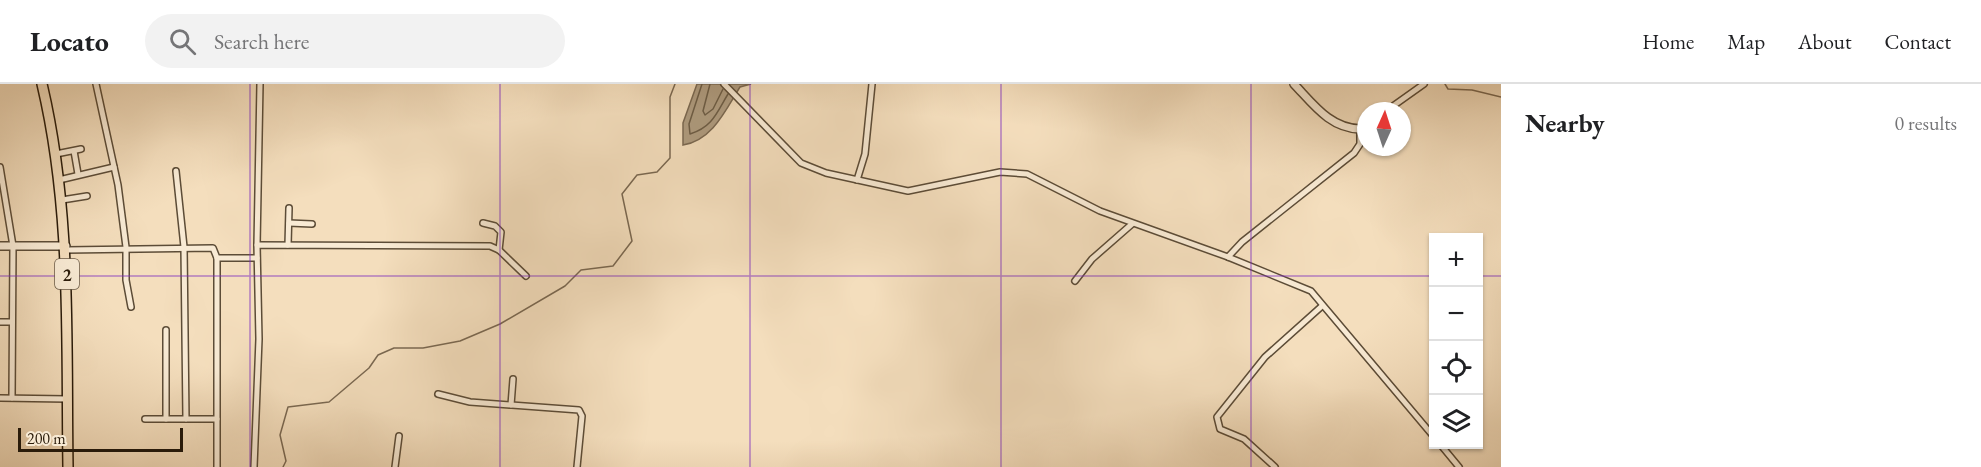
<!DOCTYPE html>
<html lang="en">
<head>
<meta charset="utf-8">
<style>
	body { margin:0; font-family:"EB Garamond",serif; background:#f2f2f2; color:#202124 }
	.controls { position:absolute; right:18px; bottom:18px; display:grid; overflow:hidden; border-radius:0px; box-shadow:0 2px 4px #0004 }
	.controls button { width:54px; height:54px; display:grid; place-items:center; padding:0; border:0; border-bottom:2px solid #e0e0e0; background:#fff; color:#202124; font:30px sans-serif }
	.compass { position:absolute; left:1357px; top:18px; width:54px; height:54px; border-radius:50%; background:#fff; box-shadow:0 2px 4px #0004; rotate:3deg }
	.scale { position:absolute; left:18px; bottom:15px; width:165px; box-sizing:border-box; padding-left:6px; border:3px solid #2a1b0a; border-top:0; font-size:16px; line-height:21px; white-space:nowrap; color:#2a1b0a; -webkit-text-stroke:4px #f8ead4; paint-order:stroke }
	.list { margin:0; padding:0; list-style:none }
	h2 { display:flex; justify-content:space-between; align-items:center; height:78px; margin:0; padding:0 24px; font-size:26px }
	h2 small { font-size:20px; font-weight:400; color:#757577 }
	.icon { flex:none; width:33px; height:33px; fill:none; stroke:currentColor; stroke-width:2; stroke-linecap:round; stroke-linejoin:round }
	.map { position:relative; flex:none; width:1501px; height:383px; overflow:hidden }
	header { display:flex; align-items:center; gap:36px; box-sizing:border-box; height:84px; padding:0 30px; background:#fff; border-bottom:2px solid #e0e0e0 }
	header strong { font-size:28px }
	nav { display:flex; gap:33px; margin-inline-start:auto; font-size:21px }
	.search { width:420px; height:54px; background:#f2f2f2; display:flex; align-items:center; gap:15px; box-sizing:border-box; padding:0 21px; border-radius:33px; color:#757577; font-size:22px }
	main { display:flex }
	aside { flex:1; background:#fff }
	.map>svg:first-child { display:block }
	.water { fill:#af9c80; stroke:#7a6851; stroke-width:1.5 }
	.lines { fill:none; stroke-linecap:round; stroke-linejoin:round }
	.shore { stroke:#6c5c45; stroke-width:1.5 }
	.stream { stroke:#7a6851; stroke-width:1.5 }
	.minor-casing { stroke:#5c4c37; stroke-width:8 }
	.tertiary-casing { stroke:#5c4c37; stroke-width:10 }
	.trunk-casing { stroke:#2a1b0a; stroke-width:12 }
	.minor { stroke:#f8ead4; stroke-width:5 }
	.tertiary { stroke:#f8ead4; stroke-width:7 }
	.trunk { stroke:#f4debd; stroke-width:9 }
	.grid { fill:none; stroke:#7b2cbf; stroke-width:1.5; stroke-opacity:0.55 }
	.labels { text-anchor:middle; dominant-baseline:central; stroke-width:4.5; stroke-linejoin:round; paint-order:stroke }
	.shield { fill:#f8ead4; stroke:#685947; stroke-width:1.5 }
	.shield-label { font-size:18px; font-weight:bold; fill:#2a1b0a }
</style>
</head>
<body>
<header>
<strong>Locato</strong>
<div class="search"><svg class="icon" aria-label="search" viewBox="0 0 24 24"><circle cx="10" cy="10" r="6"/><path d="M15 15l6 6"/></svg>Search here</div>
<nav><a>Home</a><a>Map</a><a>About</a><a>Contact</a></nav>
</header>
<main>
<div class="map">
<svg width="1501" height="383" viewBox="0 0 1501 383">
	<rect width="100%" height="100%" fill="#f4debd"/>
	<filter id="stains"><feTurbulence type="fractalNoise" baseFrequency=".00333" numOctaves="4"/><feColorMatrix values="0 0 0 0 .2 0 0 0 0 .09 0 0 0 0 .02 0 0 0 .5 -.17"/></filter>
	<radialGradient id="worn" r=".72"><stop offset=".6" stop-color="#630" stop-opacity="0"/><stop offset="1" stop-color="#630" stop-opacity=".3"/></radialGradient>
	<path class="water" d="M697,0H751L740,3C726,25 713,56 683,61V39Z"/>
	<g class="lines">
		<g class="shore">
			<path d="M702,0L689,40L690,50C713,43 717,28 728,10"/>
			<path d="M710,0L703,27L705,31L713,25L723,5"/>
		</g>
		<g class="stream">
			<path d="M1445,0L1448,5L1472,6L1501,13"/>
			<path d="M283,383L286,377L280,351L288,323L329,318L369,284L378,271L394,264H423L460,257L500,240L565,202L581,186L613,182L632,157L622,110L637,91L657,88L670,74V13L675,0"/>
		</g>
		<defs>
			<g id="minor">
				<path d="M96,0L118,101L126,163V196L131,223"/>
				<path d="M724,0L801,79L826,89L908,107L1000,88L1027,90L1100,127L1228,173L1311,207L1434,353"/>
				<path d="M1386,27L1424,0"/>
				<path d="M74,67L78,90"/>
				<path d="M56,70L81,65"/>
				<path d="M0,83L13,162L12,314"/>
				<path d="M176,87L184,163L186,335"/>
				<path d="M59,96L114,83"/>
				<path d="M857,96L865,70L872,0"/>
				<path d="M62,116L87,112"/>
				<path d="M289,139L312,140"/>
				<path d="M483,139L495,142L501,148L499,166"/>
				<path d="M257,161L260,0"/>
				<path d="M288,161L289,124"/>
				<path d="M66,166L213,164L217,174H257"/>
				<path d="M1228,173L1242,158L1354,69L1360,60V45L1366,42"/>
				<path d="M1075,197L1092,175L1132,140"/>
				<path d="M0,238H12"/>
				<path d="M438,310L470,318L579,326L582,332L577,383"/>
				<path d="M0,314L67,315"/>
				<path d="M511,321L513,295"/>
				<path d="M145,335H217"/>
				<path d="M166,335V246"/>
				<path d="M1440,360L1459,383"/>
				<path d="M217,383V174"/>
				<path d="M254,383L259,255L257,161L490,162L499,166L526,192"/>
				<path d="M395,383L399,352"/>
				<path d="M1275,383L1244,355L1220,345L1217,333L1265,273L1322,222"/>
			</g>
			<g id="tertiary">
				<path d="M1294,0C1314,21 1330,44 1360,45"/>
				<path d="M0,162H66"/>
			</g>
			<path id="trunk" d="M42,0C72,127 66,254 68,383"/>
		</defs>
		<use href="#minor" class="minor-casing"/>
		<use href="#tertiary" class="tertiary-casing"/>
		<use href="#trunk" class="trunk-casing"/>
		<use href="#minor" class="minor"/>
		<use href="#tertiary" class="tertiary"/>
		<use href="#trunk" class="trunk"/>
	</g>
	<path class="grid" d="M250,0V383M500,0V383M750,0V383M1001,0V383M1251,0V383M0,192H1434M1478,192H1501"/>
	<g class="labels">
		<rect class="shield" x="55" y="175" width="24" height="30" rx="4.5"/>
		<g class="shield-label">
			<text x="67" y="190">2</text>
		</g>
	</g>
	<rect width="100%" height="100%" filter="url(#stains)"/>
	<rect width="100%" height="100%" fill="url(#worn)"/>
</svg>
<div class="controls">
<button>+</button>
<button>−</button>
<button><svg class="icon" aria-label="locate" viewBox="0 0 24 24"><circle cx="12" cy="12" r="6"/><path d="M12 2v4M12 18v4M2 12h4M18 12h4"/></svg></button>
<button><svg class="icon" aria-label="layers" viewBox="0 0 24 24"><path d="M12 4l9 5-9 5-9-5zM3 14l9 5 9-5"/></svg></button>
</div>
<svg class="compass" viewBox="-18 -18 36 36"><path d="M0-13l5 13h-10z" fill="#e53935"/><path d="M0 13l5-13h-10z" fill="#757577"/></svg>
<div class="scale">200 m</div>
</div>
<aside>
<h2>Nearby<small>0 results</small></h2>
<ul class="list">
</ul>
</aside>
</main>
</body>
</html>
